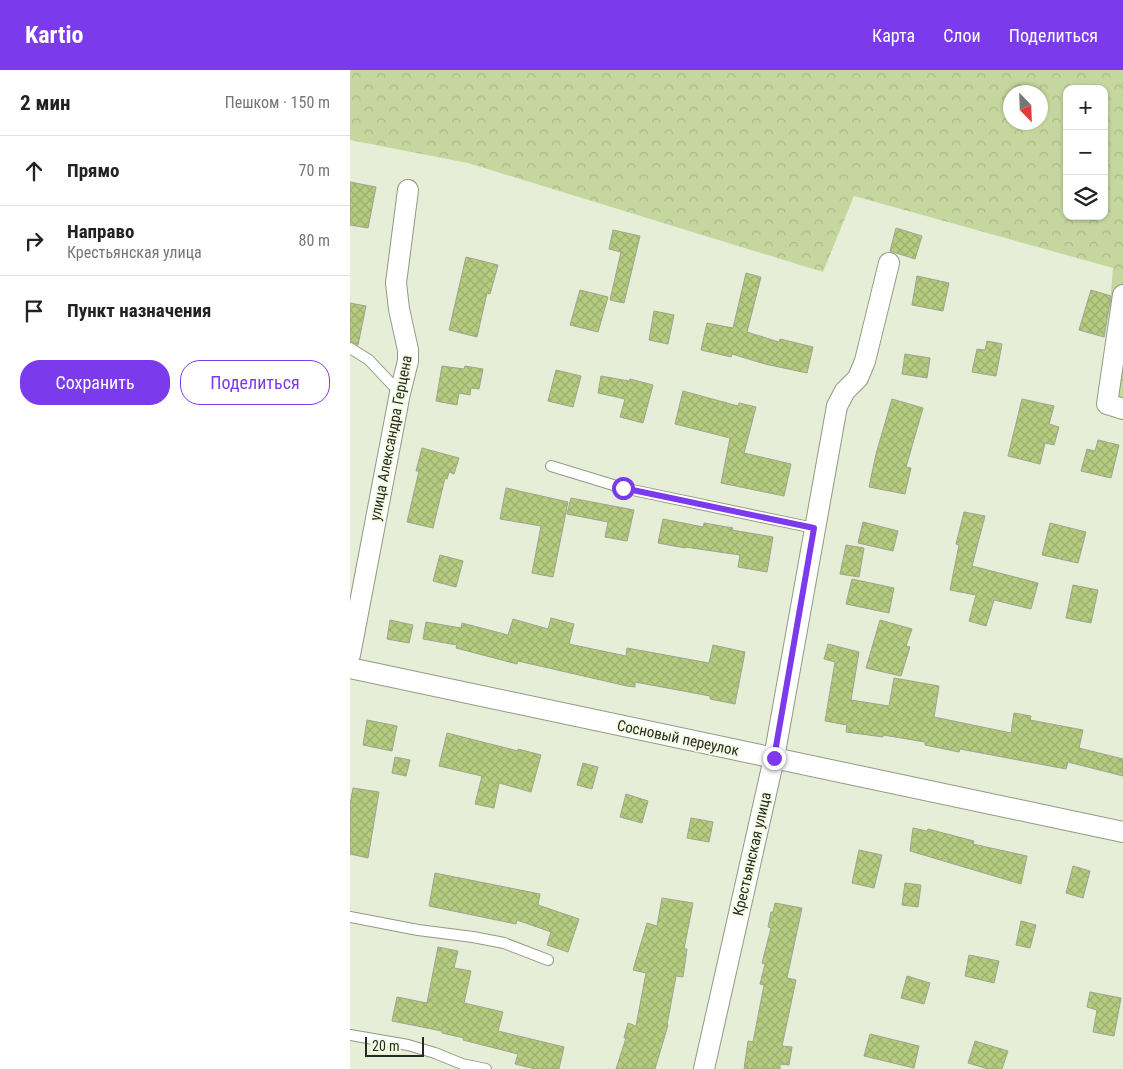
<!DOCTYPE html>
<html lang="ru">
<head>
<meta charset="utf-8">
<style>
	body { margin:0; font-family:"Roboto Condensed",sans-serif; background:#f2f2f2; color:#222 }
	.controls { position:absolute; right:15px; top:15px; display:grid; overflow:hidden; border-radius:10px; box-shadow:0 1px 4px #0004 }
	.controls button { width:45px; height:45px; display:grid; place-items:center; padding:0; border:0; border-bottom:1px solid #e0e0e0; background:#fff; color:#222; font:25px sans-serif }
	.compass { position:absolute; left:653px; top:15px; width:45px; height:45px; border-radius:50%; background:#fff; box-shadow:0 1px 4px #0004; rotate:157deg }
	.scale { position:absolute; left:15px; bottom:12px; width:59px; box-sizing:border-box; padding-left:5px; border:2px solid #282a22; border-top:0; font-size:14px; line-height:18px; white-space:nowrap; color:#282a22; -webkit-text-stroke:4px #f4fce4; paint-order:stroke }
	.stop { position:absolute; width:15px; height:15px; margin:-11px; border:4px solid #7c3aed; border-radius:50%; background:#fff }
	.stop.end { background:#7c3aed; border-color:#fff; box-shadow:0 1px 5px #0008 }
	.list { margin:0; padding:0; list-style:none }
	h2 { display:flex; justify-content:space-between; align-items:center; height:65px; margin:0; padding:0 20px; font-size:21px }
	h2 small { font-size:16px; font-weight:400; color:#767676 }
	.list li { display:grid; grid-template-columns:32px 1fr auto; gap:15px; align-items:center; box-sizing:border-box; height:70px; padding:0 20px; border-top:1px solid #e0e0e0 }
	.list b { display:block; font-size:19px; white-space:nowrap }
	.list p { margin:0; font-size:16px; white-space:nowrap; color:#767676 }
	.list em { font-size:16px; font-style:normal; color:#767676 }
	.actions { display:flex; gap:10px; padding:15px 20px }
	.actions a { flex:1; padding:11px 0; border:1px solid #7c3aed; border-radius:20px; text-align:center; font-size:18px; color:#7c3aed }
	.actions .main { background:#7c3aed; color:#fff }
	.icon { flex:none; width:28px; height:28px; fill:none; stroke:currentColor; stroke-width:2; stroke-linecap:round; stroke-linejoin:round }
	.map { position:relative; flex:none; width:773px; height:999px; overflow:hidden }
	header { display:flex; align-items:center; gap:30px; box-sizing:border-box; height:70px; padding:0 25px; background:#7c3aed; color:#fff }
	header strong { font-size:24px }
	nav { display:flex; gap:28px; margin-inline-start:auto; font-size:18px }
	main { display:flex }
	aside { flex:1; background:#fff }
	.map>svg:first-child { display:block }
	.forest { fill:url(#forest-crowns); fill-rule:evenodd }
	.building { fill:url(#building-cross-hatch); stroke:#9ea58f }
	.lines { fill:none; stroke-linecap:round; stroke-linejoin:round }
	.lane-casing { stroke:#929983; stroke-width:12 }
	.street-casing { stroke:#929983; stroke-width:22 }
	.lane { stroke:#fff; stroke-width:10 }
	.street { stroke:#fff; stroke-width:20 }
	.route { stroke:#7c3aed; stroke-width:6 }
	.labels { text-anchor:middle; dominant-baseline:central; stroke-width:4; stroke-linejoin:round; paint-order:stroke }
	.street-label { font-size:15px; fill:#282a22; stroke:#f4fce4 }
</style>
</head>
<body>
<header>
<strong>Kartio</strong>
<nav><a>Карта</a><a>Слои</a><a>Поделиться</a></nav>
</header>
<main>
<aside>
<h2>2 мин<small>Пешком · 150 m</small></h2>
<ul class="list">
<li><svg class="icon" aria-label="ahead" viewBox="0 0 24 24"><path d="M12 20V5M6 11l6-6 6 6"/></svg><div><b>Прямо</b></div><em>70 m</em></li>
<li><svg class="icon" aria-label="right" viewBox="0 0 24 24"><path d="M7 20v-9h11M14 6l5 5-5 5"/></svg><div><b>Направо</b><p>Крестьянская улица</p></div><em>80 m</em></li>
<li><svg class="icon" aria-label="arrive" viewBox="0 0 24 24"><path d="M6 21V4h12l-3 4 3 4H6"/></svg><div><b>Пункт назначения</b></div></li>
</ul>
<div class="actions"><a class="main">Сохранить</a><a>Поделиться</a></div>
</aside>
<div class="map">
<svg width="773" height="999" viewBox="0 0 773 999">
	<defs>
		<pattern id="forest-crowns" width="20" height="18" patternUnits="userSpaceOnUse" patternTransform="scale(1.25)"><rect width="20" height="18" fill="#c5d79e"/><path d="M2 6a3 3 0 1 1 6 0M12 15a3 3 0 1 1 6 0" fill="none" stroke="#a9b988"/></pattern>
		<pattern id="building-cross-hatch" width="8" height="8" patternUnits="userSpaceOnUse" patternTransform="scale(1.25)"><rect width="8" height="8" fill="#b5cb7f"/><path d="M0 0l8 8M0 8l8-8" fill="none" stroke="#9cae6d"/></pattern>
	</defs>
	<rect width="100%" height="100%" fill="#e7eed7"/>
	<path class="forest" d="M0,0H773V331L753,320L763,198L504,126L473,202L118,93L0,70ZM717,19H754V146H717ZM660,22H690V52H660Z"/>
	<g class="building">
		<path d="M0,112L26,117L18,158L0,155Z"/>
		<path d="M546,158L572,166L565,189L540,181Z"/>
		<path d="M263,160L290,166L274,233L260,230L271,182L259,179Z"/>
		<path d="M116,187L148,195L140,224L137,223L127,267L99,260Z"/>
		<path d="M396,203L411,207L397,262L429,272L430,269L463,277L457,303L415,294L382,284L381,287L351,280L357,253L383,258Z"/>
		<path d="M567,206L599,213L593,241L562,235Z"/>
		<path d="M230,220L258,227L248,262L220,255Z"/>
		<path d="M741,220L761,226L754,267L729,260Z"/>
		<path d="M0,233L16,236L8,275L0,271Z"/>
		<path d="M304,241L324,245L318,274L299,270Z"/>
		<path d="M637,271L652,274L646,306L622,302L627,279L635,280Z"/>
		<path d="M555,284L580,288L577,308L552,304Z"/>
		<path d="M92,296L114,299L115,296L133,299L129,319L121,318L120,325L109,323L107,335L86,331Z"/>
		<path d="M206,300L231,306L223,337L198,331Z"/>
		<path d="M251,306L279,311L280,309L303,315L293,353L270,347L275,329L248,323Z"/>
		<path d="M333,321L388,336L389,333L406,337L394,383L441,394L434,426L371,413L380,368L325,354Z"/>
		<path d="M542,329L573,338L556,397L561,398L555,424L519,417L526,384Z"/>
		<path d="M672,329L704,336L699,354L709,357L704,375L695,373L690,394L658,386Z"/>
		<path d="M748,370L769,375L761,408L731,401L737,379L745,381Z"/>
		<path d="M72,378L109,388L104,404L99,402L97,409L95,408L83,458L57,452L69,401H66Z"/>
		<path d="M156,418L218,432L203,507L182,503L191,456L150,449Z"/>
		<path d="M221,428L284,440L277,471L255,467L258,452L217,444Z"/>
		<path d="M614,442L635,446L622,496L688,513L681,539L644,530L636,556L619,551L626,525L600,520L609,475L606,474Z"/>
		<path d="M313,449L353,457L354,453L383,458L382,460L423,467L417,502L388,497L390,485L335,477V478L308,473Z"/>
		<path d="M513,452L548,461L543,481L508,473Z"/>
		<path d="M700,453L736,462L728,493L692,485Z"/>
		<path d="M496,475L514,478L509,507L490,504Z"/>
		<path d="M90,485L113,491L106,517L83,511Z"/>
		<path d="M502,509L544,518L539,543L496,534Z"/>
		<path d="M723,515L748,520L741,553L716,548Z"/>
		<path d="M201,548L224,554L219,574L276,586L277,578L359,593L363,575L395,582L385,634L360,629V626L285,612V617L277,616L168,591L167,594L106,578L107,575L73,569L76,552L111,558L112,553L158,565L163,549L198,559Z"/>
		<path d="M40,550L63,555L59,573L37,569Z"/>
		<path d="M530,550L562,559L556,576L560,577L551,606L516,598Z"/>
		<path d="M478,574L509,582L501,630L539,636L544,608L589,616L584,647L661,663L664,643L681,646L680,650L733,660L729,678L773,689V706L718,692L716,699L610,679L609,682L575,675V672L533,665V667L496,662L497,655L475,651L485,592L474,589Z"/>
		<path d="M17,650L47,656L42,681L13,675Z"/>
		<path d="M97,663L168,681V679L191,685L181,722L149,713L144,738L125,734L132,706L89,696Z"/>
		<path d="M45,687L60,690L56,706L42,703Z"/>
		<path d="M233,693L248,697L242,719L227,715Z"/>
		<path d="M3,718L29,722L18,788L0,784V735Z"/>
		<path d="M276,724L298,731L292,753L270,747Z"/>
		<path d="M341,748L363,752L359,772L337,768Z"/>
		<path d="M563,758L577,761L578,759L624,771L623,774L677,786L671,814L560,781Z"/>
		<path d="M509,780L532,785L524,818L502,813Z"/>
		<path d="M723,796L740,801L733,828L716,823Z"/>
		<path d="M85,803L190,824L188,835L229,849L218,882L197,875L201,862L167,850L166,854L79,836Z"/>
		<path d="M555,813L571,815L568,837L552,835Z"/>
		<path d="M312,828L343,833L334,879H337L333,907L326,906L317,955H318L305,999H266L276,968H274L278,953L286,956L296,903L283,900L297,853L307,856Z"/>
		<path d="M425,833L452,838L437,908L446,910L432,976L442,977L439,995L430,994V999H394L398,971L403,972L414,915L410,914L415,894L412,893L421,858L418,857L421,842H423Z"/>
		<path d="M671,851L686,855L680,878L666,875Z"/>
		<path d="M88,877L108,881L104,898L121,901L114,933L153,942L148,961L214,977L209,999H185L165,994L168,984L113,970L114,968L92,963V961L42,951L47,927L77,933Z"/>
		<path d="M619,885L649,891L644,913L615,906Z"/>
		<path d="M557,906L580,913L574,934L551,928Z"/>
		<path d="M740,922L771,928L764,966L743,962L747,940L737,937Z"/>
		<path d="M520,964L569,976L564,998L514,986Z"/>
		<path d="M625,971L658,981L652,999H638L618,993Z"/>
	</g>
	<g class="lines">
		<defs>
			<g id="lane">
				<path d="M0,278L19,290L50,323"/>
				<path d="M201,396L273,418L464,458"/>
				<path d="M0,847L68,860L123,867L154,873L198,890"/>
				<path d="M0,965L58,975L85,983L112,994L136,999"/>
			</g>
			<g id="street">
				<path d="M773,225L757,334L773,339"/>
				<path d="M0,585L50,323L58,291V280L49,239L46,213L58,120"/>
				<path d="M0,598L773,762"/>
				<path d="M354,999L424,688L487,336L495,321L508,308L515,291L539,193"/>
			</g>
		</defs>
		<use href="#lane" class="lane-casing"/>
		<use href="#street" class="street-casing"/>
		<use href="#lane" class="lane"/>
		<use href="#street" class="street"/>
	</g>
	<g class="lines">
		<path class="route" d="M273,418L464,458L424,688"/>
	</g>
	<g class="labels">
		<g class="street-label">
			<text transform="translate(41 368) rotate(-79)">улица Александра Герцена</text>
			<text transform="translate(328 668) rotate(12)">Сосновый переулок</text>
			<text transform="translate(402 784) rotate(-77)">Крестьянская улица</text>
		</g>
	</g>
</svg>
<div class="controls">
<button>+</button>
<button>−</button>
<button><svg class="icon" aria-label="layers" viewBox="0 0 24 24"><path d="M12 4l9 5-9 5-9-5zM3 14l9 5 9-5"/></svg></button>
</div>
<svg class="compass" viewBox="-18 -18 36 36"><path d="M0-13l5 13h-10z" fill="#e53935"/><path d="M0 13l5-13h-10z" fill="#767676"/></svg>
<div class="scale">20 m</div>
<div class="stop" style="left:273px;top:418px"></div>
<div class="stop end" style="left:424px;top:688px"></div>
</div>
</main>
</body>
</html>
